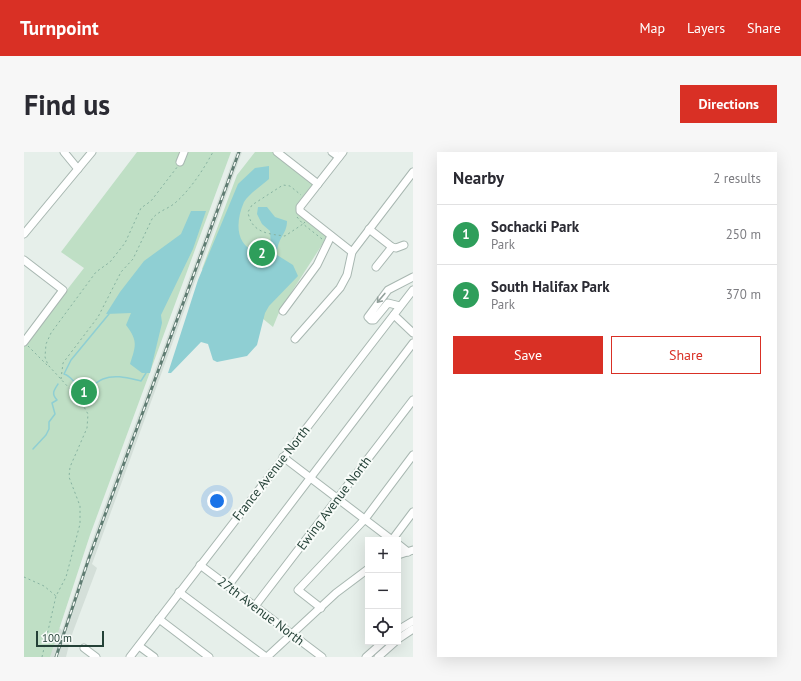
<!DOCTYPE html>
<html lang="en">
<head>
<meta charset="utf-8">
<style>
	body { margin:0; font-family:"PT Sans",sans-serif; background:#f7f7f7; color:#2b2b33 }
	.controls { position:absolute; right:12px; bottom:12px; display:grid; overflow:hidden; border-radius:0px; box-shadow:0 4px 16px #0002 }
	.controls button { width:36px; height:36px; display:grid; place-items:center; padding:0; border:0; border-bottom:1px solid #e1e1e2; background:#fff; color:#2b2b33; font:20px sans-serif }
	.scale { position:absolute; left:12px; bottom:10px; width:68px; box-sizing:border-box; padding-left:4px; border:2px solid #244137; border-top:0; font-size:11px; line-height:14px; white-space:nowrap; color:#244137; -webkit-text-stroke:3px #f7fbf8; paint-order:stroke }
	.you { position:absolute; left:193px; top:349px; width:14px; height:14px; margin:-10px; border:3px solid #fff; border-radius:50%; background:#1a73e8; box-shadow:0 0 0 6px #1a73e833 }
	.badge { display:grid; place-items:center; width:26px; height:26px; border-radius:50%; background:#d93025; color:#fff; font-size:13px; font-weight:700 }
	.pin { position:absolute; translate:-50% -50%; border:2px solid #fff; box-shadow:0 1px 4px #0006 }
	.list { margin:0; padding:0; list-style:none }
	h2 { display:flex; justify-content:space-between; align-items:center; height:52px; margin:0; padding:0 16px; font-size:17px }
	h2 small { font-size:13px; font-weight:400; color:#7c7c81 }
	.list li { display:grid; grid-template-columns:26px 1fr auto; gap:12px; align-items:center; box-sizing:border-box; height:60px; padding:0 16px; border-top:1px solid #e1e1e2 }
	.list b { display:block; font-size:15px; white-space:nowrap }
	.list p { margin:0; font-size:13px; white-space:nowrap; color:#7c7c81 }
	.list em { font-size:13px; font-style:normal; color:#7c7c81 }
	.actions { display:flex; gap:8px; padding:12px 16px }
	.actions a { flex:1; padding:9px 0; border:1px solid #d93025; border-radius:0px; text-align:center; font-size:14px; color:#d93025 }
	.actions .main { background:#d93025; color:#fff }
	.icon { flex:none; width:22px; height:22px; fill:none; stroke:currentColor; stroke-width:2; stroke-linecap:round; stroke-linejoin:round }
	.map { position:relative; flex:none; width:389px; height:505px; overflow:hidden; border-radius:0px }
	header { display:flex; align-items:center; gap:24px; box-sizing:border-box; height:56px; padding:0 20px; background:#d93025; color:#fff }
	header strong { font-size:19px }
	nav { display:flex; gap:22px; margin-inline-start:auto; font-size:14px }
	.intro { display:flex; align-items:center; justify-content:space-between; box-sizing:border-box; height:96px; padding:0 24px }
	h1 { margin:0; font-size:28px }
	.button { padding:10px 18px; border-radius:0px; background:#d93025; color:#fff; font-size:14px; font-weight:700 }
	main { display:flex; gap:24px; padding:0 24px }
	aside { flex:1; background:#fff; border-radius:0px; box-shadow:0 4px 16px #0002 }
	.map>svg:first-child { display:block }
	.built { fill:#d4dfd9 }
	.green { fill:#bfdfc5 }
	.water { fill:#8fcfd3 }
	.lines { fill:none; stroke-linecap:round; stroke-linejoin:round }
	.stream { stroke:#8fcfd3; stroke-width:1.5 }
	.minor-casing { stroke:#a8b7b1; stroke-width:9 }
	.path { stroke:#86b2a0; stroke-width:1; stroke-dasharray:2 3; stroke-linecap:butt }
	.minor { stroke:#fff; stroke-width:7 }
	.rail-casing { stroke:#5f7c72; stroke-width:3 }
	.rail { stroke:#f7fbf8; stroke-width:1.5; stroke-dasharray:4.5; stroke-linecap:butt }
	.oneway { stroke:#92a09b }
	.labels { text-anchor:middle; dominant-baseline:central; stroke-width:4; stroke-linejoin:round; paint-order:stroke }
	.street-label { font-size:13px; fill:#244137; stroke:#f7fbf8 }
</style>
</head>
<body>
<header>
<strong>Turnpoint</strong>
<nav><a>Map</a><a>Layers</a><a>Share</a></nav>
</header>
<div class="intro"><h1>Find us</h1><a class="button">Directions</a></div>
<main>
<div class="map">
<svg width="389" height="505" viewBox="0 0 389 505">
	<rect width="100%" height="100%" fill="#e6efea"/>
	<path class="built" d="M212,0H218L68,412L73,416L47,485L42,505H21L31,473L38,478L73,375Z"/>
	<g class="green">
		<path d="M113,0H207L66,383L26,505H0V193L60,116L37,100Z"/>
		<path d="M231,0H251L291,31L273,61L303,85L256,158L249,175L178,117L213,23Z"/>
	</g>
	<g class="water">
		<path d="M245,14V27C238,33 225,42 220,50C209,75 213,102 245,101L247,94L246,79L238,72L233,62L234,55H243L251,65L263,69C263,83 253,85 253,103L269,113L274,124L245,154L241,161L233,193L223,204L193,210L189,208L184,192L177,190L147,221H144L174,128L214,32L231,16Z"/>
		<path d="M167,59H182L169,97L137,163L138,171L126,221H118L106,212C112,193 114,189 102,173L107,161L82,162L96,140L120,109L157,82Z"/>
	</g>
	<g class="lines">
		<g class="stream">
			<path d="M85,162L47,208L40,222C48,224 51,234 58,235C68,236 72,230 79,227C91,222 104,226 117,229L122,221"/>
			<path d="M9,297L22,283L25,277V270L31,262L28,251L33,248C27,242 30,238 34,232"/>
		</g>
		<defs>
			<g id="minor">
				<path d="M40,0L54,17"/>
				<path d="M253,0L294,32"/>
				<path d="M308,0L315,5"/>
				<path d="M319,0L276,55V59L328,100"/>
				<path d="M156,10L160,0"/>
				<path d="M345,77L368,95L352,115"/>
				<path d="M0,82L68,0"/>
				<path d="M368,95L372,96L380,93"/>
				<path d="M0,108L39,138L0,190"/>
				<path d="M376,154L364,151L350,168H347L344,165L364,138L389,125"/>
				<path d="M259,159L293,113L307,84"/>
				<path d="M370,163L389,181"/>
				<path d="M271,187L316,136L323,123L328,100L389,20"/>
				<path d="M259,305L368,388"/>
				<path d="M368,388L389,360"/>
				<path d="M374,392L384,400"/>
				<path d="M374,403L389,398"/>
				<path d="M176,413L298,505"/>
				<path d="M204,434L389,191"/>
				<path d="M155,440L242,505"/>
				<path d="M231,454L389,248"/>
				<path d="M297,456L274,438L341,367L389,303"/>
				<path d="M135,467L185,505"/>
				<path d="M374,478L389,469"/>
				<path d="M374,487L389,477"/>
				<path d="M115,494L130,505"/>
				<path d="M60,496L72,505"/>
				<path d="M106,505L389,138"/>
				<path d="M243,505L312,441L344,417"/>
				<path d="M342,505L359,490"/>
				<path d="M354,505L371,490"/>
			</g>
		</defs>
		<use href="#minor" class="minor-casing"/>
		<g class="path">
			<path d="M273,65L279,72L261,84C243,82 227,80 224,60L228,53L259,33L266,34L277,43"/>
			<path d="M281,70L279,72L298,87"/>
			<path d="M4,194L23,213"/>
			<path d="M37,227L39,211L74,165L97,120L109,107L128,67C134,59 144,57 151,51C167,37 179,18 189,0"/>
			<path d="M0,425L20,434L32,444"/>
			<path d="M18,505L32,444L42,425L56,372V354L45,325L46,315L63,276L64,262L56,248L24,213L21,205L22,192L27,181L72,120L86,110L101,91L117,56L127,49L154,14"/>
		</g>
		<use href="#minor" class="minor"/>
		<defs>
			<path id="rail" d="M32,505L65,406L215,0"/>
		</defs>
		<use href="#rail" class="rail-casing"/>
		<use href="#rail" class="rail"/>
	</g>
	<defs><path id="oneway-shaft" d="M-6 0H5M1.5-3L5.5 0L1.5 3" fill="none" stroke-width="1.6" stroke-linecap="round" stroke-linejoin="round"/></defs>
	<use class="oneway" href="#oneway-shaft" transform="translate(357 146) rotate(130)"/>
	<g class="labels">
		<g class="street-label">
			<text transform="translate(247 321) rotate(-52)">France Avenue North</text>
			<text transform="translate(310 351) rotate(-53)">Ewing Avenue North</text>
			<text transform="translate(237 459) rotate(37)">27th Avenue North</text>
		</g>
	</g>
</svg>
<div class="controls">
<button>+</button>
<button>−</button>
<button><svg class="icon" aria-label="locate" viewBox="0 0 24 24"><circle cx="12" cy="12" r="6"/><path d="M12 2v4M12 18v4M2 12h4M18 12h4"/></svg></button>
</div>
<div class="scale">100 m</div>
<div class="you"></div>
<div class="pin badge" style="left:60px;top:240px;background:#2e9e5b">1</div>
<div class="pin badge" style="left:238px;top:101px;background:#2e9e5b">2</div>
</div>
<aside>
<h2>Nearby<small>2 results</small></h2>
<ul class="list">
<li><span class="badge" style="background:#2e9e5b">1</span><div><b>Sochacki Park</b><p>Park</p></div><em>250 m</em></li>
<li><span class="badge" style="background:#2e9e5b">2</span><div><b>South Halifax Park</b><p>Park</p></div><em>370 m</em></li>
</ul>
<div class="actions"><a class="main">Save</a><a>Share</a></div>
</aside>
</main>
</body>
</html>
